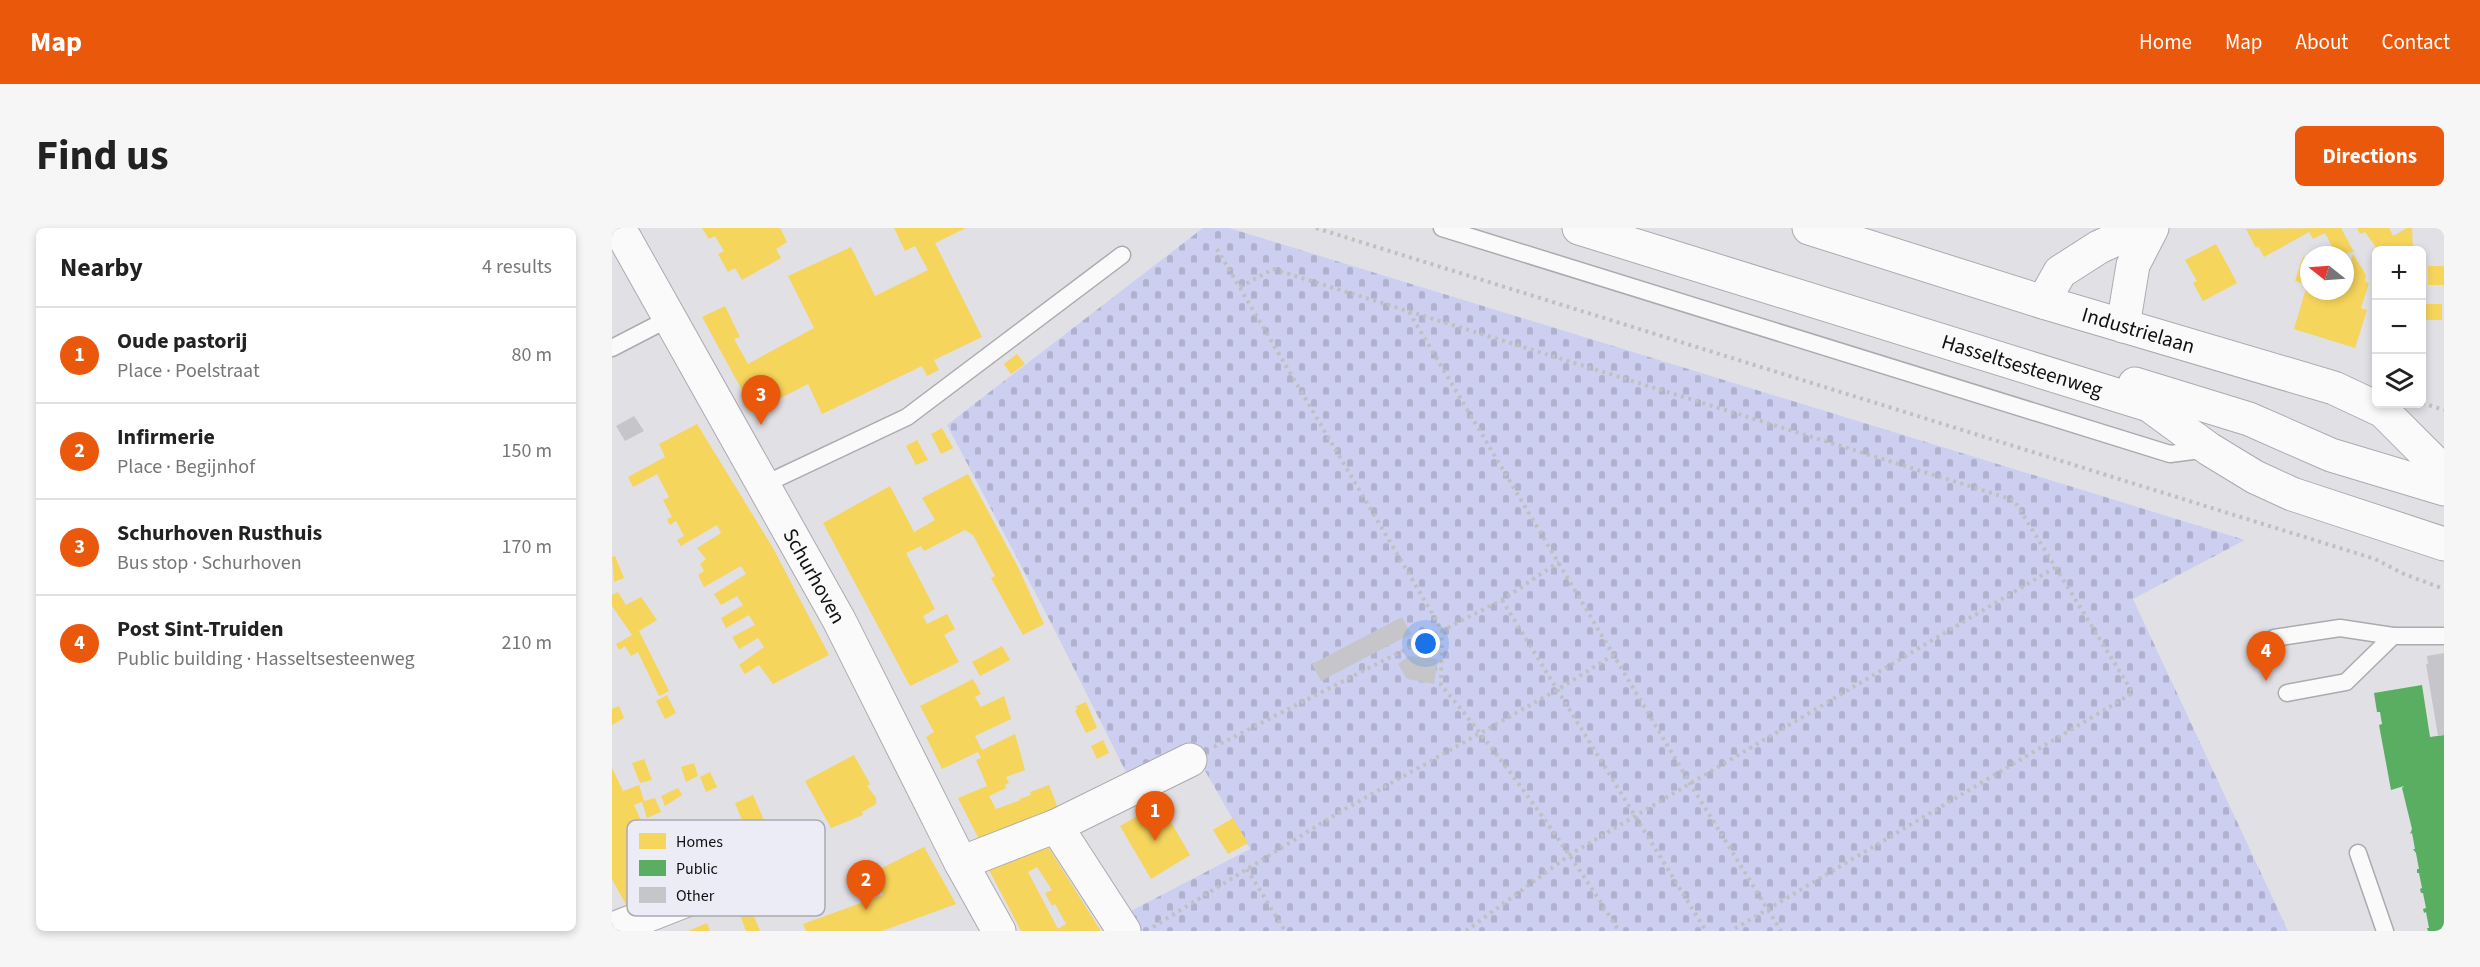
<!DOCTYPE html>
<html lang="en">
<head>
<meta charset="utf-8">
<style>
	body { margin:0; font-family:"Source Sans 3",sans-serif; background:#f6f6f6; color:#222 }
	.controls { position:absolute; right:18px; top:18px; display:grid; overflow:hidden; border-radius:9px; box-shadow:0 3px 9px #0003 }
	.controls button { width:54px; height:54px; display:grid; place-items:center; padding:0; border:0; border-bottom:2px solid #e0e0e0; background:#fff; color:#222; font:30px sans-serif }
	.compass { position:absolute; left:1688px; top:18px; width:54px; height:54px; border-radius:50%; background:#fff; box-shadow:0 3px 9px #0003; rotate:287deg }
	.you { position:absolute; left:814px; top:416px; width:21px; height:21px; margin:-15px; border:4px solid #fff; border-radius:50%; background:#1a73e8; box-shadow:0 0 0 9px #1a73e833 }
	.badge { display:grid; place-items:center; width:39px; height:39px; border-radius:50%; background:#ea580c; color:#fff; font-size:20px; font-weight:700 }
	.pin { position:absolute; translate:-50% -50px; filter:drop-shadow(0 2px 3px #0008) }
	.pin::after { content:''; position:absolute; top:32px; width:21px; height:18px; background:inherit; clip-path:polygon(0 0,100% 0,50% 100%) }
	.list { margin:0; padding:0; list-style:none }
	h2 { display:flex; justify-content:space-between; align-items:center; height:78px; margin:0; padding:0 24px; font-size:26px }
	h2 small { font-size:20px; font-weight:400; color:#767676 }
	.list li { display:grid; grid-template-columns:39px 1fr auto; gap:18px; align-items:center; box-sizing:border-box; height:96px; padding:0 24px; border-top:2px solid #e0e0e0 }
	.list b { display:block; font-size:22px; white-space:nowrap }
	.list p { margin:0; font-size:20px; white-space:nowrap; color:#767676 }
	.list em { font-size:20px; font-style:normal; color:#767676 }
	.icon { flex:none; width:33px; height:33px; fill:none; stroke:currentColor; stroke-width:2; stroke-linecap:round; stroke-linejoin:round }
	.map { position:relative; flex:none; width:1832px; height:703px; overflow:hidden; border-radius:9px }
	header { display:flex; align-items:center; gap:36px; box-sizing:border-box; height:84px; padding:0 30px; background:#ea580c; color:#fff }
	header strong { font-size:28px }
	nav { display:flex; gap:33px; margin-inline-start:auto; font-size:21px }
	.intro { display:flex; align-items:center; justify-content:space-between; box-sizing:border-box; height:144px; padding:0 36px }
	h1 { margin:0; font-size:42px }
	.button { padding:15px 27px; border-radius:9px; background:#ea580c; color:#fff; font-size:21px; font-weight:700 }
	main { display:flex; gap:36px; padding:0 36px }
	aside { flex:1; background:#fff; border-radius:9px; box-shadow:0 3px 9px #0003 }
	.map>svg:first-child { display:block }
	.cemetery { fill:url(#cemetery-stones) }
	.homes { fill:#f6d55c; fill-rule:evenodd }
	.public { fill:#5aae61 }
	.building { fill:#c6c6ca }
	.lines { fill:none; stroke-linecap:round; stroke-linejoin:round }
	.lane-casing { stroke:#ababaf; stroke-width:19 }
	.street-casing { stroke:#ababaf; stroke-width:35 }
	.secondary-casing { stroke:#ababaf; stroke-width:35 }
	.path { stroke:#c0c0c1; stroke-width:4; stroke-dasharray:3 4.5; stroke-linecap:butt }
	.lane { stroke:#fafafb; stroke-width:16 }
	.street { stroke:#fafafb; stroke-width:33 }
	.secondary { stroke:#fafafb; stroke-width:33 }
	.labels { text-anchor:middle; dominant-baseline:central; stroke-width:6; stroke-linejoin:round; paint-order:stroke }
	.street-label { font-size:21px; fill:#101013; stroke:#ebecf5 }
	.key { fill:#ebecf5; stroke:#a9aab1; stroke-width:1.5 }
	.key-label { font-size:16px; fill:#101013 }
</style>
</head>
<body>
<header>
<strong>Map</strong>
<nav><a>Home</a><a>Map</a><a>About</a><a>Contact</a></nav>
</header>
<div class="intro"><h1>Find us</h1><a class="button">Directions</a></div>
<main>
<aside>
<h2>Nearby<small>4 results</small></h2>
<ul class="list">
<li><span class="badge">1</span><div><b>Oude pastorij</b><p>Place · Poelstraat</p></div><em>80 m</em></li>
<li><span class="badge">2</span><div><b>Infirmerie</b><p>Place · Begijnhof</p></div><em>150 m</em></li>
<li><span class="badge">3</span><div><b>Schurhoven Rusthuis</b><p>Bus stop · Schurhoven</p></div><em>170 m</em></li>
<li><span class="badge">4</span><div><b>Post Sint-Truiden</b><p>Public building · Hasseltsesteenweg</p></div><em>210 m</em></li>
</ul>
</aside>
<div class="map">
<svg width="1832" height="703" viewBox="0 0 1832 703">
	<defs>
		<pattern id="cemetery-stones" width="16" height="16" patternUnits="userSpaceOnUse" patternTransform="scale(1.5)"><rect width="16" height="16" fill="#cdcff1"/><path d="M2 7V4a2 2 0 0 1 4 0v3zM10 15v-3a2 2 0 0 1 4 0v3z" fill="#afb1ce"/></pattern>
	</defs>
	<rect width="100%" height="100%" fill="#e0e0e5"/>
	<path class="cemetery" d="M591,0H617L1633,312L1521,371L1676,703H526L515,685L638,621L588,534L517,550L437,391L335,197Z"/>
	<g class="homes">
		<path d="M90,0H168L175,14L164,21L169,30L130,52L123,40L116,44L106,26L112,23L103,8L97,11Z"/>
		<path d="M282,0H354L323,15L370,109L322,132L327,142L315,148L310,138L210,186L196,156L142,184L90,89L113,78L128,109L122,111L136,136L202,100L176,48L239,19L263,68L316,42L303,18L293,23Z"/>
		<path d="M1729,0L1742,24L1724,26L1713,5L1701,11L1697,4L1652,29L1646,18L1644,20L1634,1Z"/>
		<path d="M1745,0H1777L1781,8L1795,0H1800L1801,22H1766L1753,4L1748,6Z"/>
		<path d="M1604,16L1625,55L1591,73L1581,55L1585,53L1573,32Z"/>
		<path d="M1741,26L1754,47L1753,54L1757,55L1749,80L1755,82L1743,120L1682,101L1695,57L1683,53L1691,29L1697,28V63H1733V48Z"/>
		<rect x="1816" y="38" width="16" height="19"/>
		<rect x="1810" y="76" width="20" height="16"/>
		<path d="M405,126L413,136L399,146L392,136Z"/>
		<path d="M85,196L161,320L217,427L161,456L147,437L133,446L127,437L152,419L146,410L127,421L120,409L143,397L137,387L114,400L109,390L131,377L125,368L109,377L102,366L134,346L129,338L92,359L86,347L92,343L88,336L94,331L85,320L109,305L105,297L69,318L65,312L72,308L64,293L58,297L57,296L55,291L60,289L51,272L57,269L45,246L21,259L16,249L53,229L47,216Z"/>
		<path d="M330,200L341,220L329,226L319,206Z"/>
		<path d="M305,212L316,232L304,237L294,218Z"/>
		<path d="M356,246L405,337L432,396L411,407L379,350L383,348L361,307L353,302L312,323L309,318L294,325L323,381L311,388L315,396L335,386L343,401L332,407L347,434L298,458L211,295L278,258L302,304L323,292L310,270Z"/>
		<path d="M3,328L12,350L2,354L0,329Z"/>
		<path d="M6,364L14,377L29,369L45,392L27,403L57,463L47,468L26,424L19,428L13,418L7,422L4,416L20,407L0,378V367Z"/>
		<path d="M390,418L398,432L368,448L360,434Z"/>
		<path d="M361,451L369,466L363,469L369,479L392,468L399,491L363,508L370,522L403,506L413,542L394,549L397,555L393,557L394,560L377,568L384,581L409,572L407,571L419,567L418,564L437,557L446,580L367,611L346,570L375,558L364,532L369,530L366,524L330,541L314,509L322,504L308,478Z"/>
		<path d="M55,467L64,485L53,491L44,473Z"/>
		<path d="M474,474L485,500L474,505L463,483L465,481L464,478Z"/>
		<path d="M7,478L12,490L0,497V481Z"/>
		<path d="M491,512L497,525L485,531L479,518Z"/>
		<path d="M242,527L258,556L255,558L264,570V576L250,584L251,587L219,600L193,553Z"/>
		<path d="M32,531L40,552L28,555L20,535Z"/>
		<path d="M82,535L86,548L74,554L69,539Z"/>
		<path d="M0,540L11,563L27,557L32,573L43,570L49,584L35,590L30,574L22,577L35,605L24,611L37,632L34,633L51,672L18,684L0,651Z"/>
		<path d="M98,544L105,559L94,564L88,549Z"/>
		<path d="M66,560L70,567L53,578L49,568Z"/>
		<path d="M141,567L158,606L160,628L56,670L43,641L81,625L79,618L96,611L102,628L142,612L135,596L132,597L123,575Z"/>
		<path d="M548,575L578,627L539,651L508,598Z"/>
		<path d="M621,590L636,615L616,626L601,602Z"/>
		<path d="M433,614L489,703H409L376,640ZM425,639L440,662L433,665L440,678L443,676L454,696L446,701L416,644Z"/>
		<path d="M312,619L344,676L270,703H194L191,696L271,667L260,645Z"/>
		<path d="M138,678L148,703H134L126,682Z"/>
		<path d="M95,695L98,703H76Z"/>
	</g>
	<path class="public" d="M1810,457L1818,509L1832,507V703H1816L1815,700H1817L1814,684L1812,685L1811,681L1814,680L1811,665H1809L1808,661L1810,660L1807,645H1805V641H1807L1804,625L1801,621H1803L1800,605L1798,606L1800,601L1790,560L1792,558L1779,562L1767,497L1770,496L1768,484H1765L1762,465Z"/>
	<g class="building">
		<path d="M22,188L32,203L13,213L4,198Z"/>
		<path d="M790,389L799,406L709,453L700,436Z"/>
		<path d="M1832,425V507L1826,508L1814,436H1816L1815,428Z"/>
		<path d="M797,428L826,431L822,456L795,451L786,436Z"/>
	</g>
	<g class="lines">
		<defs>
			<g id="lane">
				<path d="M830,0L1558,226L1596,221"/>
				<path d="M0,120L56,91"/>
				<path d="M151,257L295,189L510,27"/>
				<path d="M1662,410L1728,400L1781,408H1832"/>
				<path d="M1675,465L1734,454L1781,408"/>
				<path d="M1746,625L1773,703"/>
			</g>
			<g id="street">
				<path id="s1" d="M1197,0L1431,74L1722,160L1771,183L1832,244"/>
				<path d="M1431,74L1448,44L1487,19L1529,0"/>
				<path d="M1511,98L1521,37L1540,0"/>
				<path d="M444,598L512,703"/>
				<path d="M349,635L444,598L578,532"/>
				<path d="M6,699L159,639"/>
			</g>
			<g id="secondary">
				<path id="s2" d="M7,0L227,392L349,635L387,703"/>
				<path id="s3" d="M967,0L1537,177L1597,221L1643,249L1680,266L1832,316"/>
				<path d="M1523,156L1637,191L1719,227L1832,261"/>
			</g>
		</defs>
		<use href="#lane" class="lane-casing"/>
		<use href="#street" class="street-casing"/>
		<use href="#secondary" class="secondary-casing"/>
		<g class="path">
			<path d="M704,0L1763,331L1792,346L1832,361"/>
			<path d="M605,21L830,402L829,457C894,535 953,617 1007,703"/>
			<path d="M628,59L661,41L1402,272L1521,465L1119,703"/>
			<path d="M797,84L1079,557L1169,703"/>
			<path d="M1810,175L1832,182"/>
			<path d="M890,372L1094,703"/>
			<path d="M602,519L890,372L947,334"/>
			<path d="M635,641L673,703"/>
			<path d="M541,699L726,585L945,462L1003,426"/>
			<path d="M854,703L959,626L1444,339"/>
		</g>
		<use href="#lane" class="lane"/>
		<use href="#street" class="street"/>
		<use href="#secondary" class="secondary"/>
	</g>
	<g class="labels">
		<g class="street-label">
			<text stroke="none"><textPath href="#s1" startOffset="345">Industrielaan</textPath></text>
			<text stroke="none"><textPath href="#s3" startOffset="464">Hasseltsesteenweg</textPath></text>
			<text stroke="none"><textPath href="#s2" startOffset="399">Schurhoven</textPath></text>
		</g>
	</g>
	<rect x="15" y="592" width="198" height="96" rx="9" class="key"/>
	<rect x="27" y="605" width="27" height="16" fill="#f6d55c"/>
	<rect x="27" y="632" width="27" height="16" fill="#5aae61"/>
	<rect x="27" y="659" width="27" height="16" fill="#c6c6ca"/>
	<g class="key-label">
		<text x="64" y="619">Homes</text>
		<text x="64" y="646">Public</text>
		<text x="64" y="673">Other</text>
	</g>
</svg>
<div class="controls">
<button>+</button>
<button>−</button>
<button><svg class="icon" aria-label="layers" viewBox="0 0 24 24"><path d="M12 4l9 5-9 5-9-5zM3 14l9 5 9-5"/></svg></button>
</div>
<svg class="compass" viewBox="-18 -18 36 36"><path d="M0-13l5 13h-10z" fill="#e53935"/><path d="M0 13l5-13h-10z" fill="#767676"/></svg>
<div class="you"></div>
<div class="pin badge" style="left:543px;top:613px">1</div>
<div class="pin badge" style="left:254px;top:682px">2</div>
<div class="pin badge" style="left:149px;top:197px">3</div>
<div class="pin badge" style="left:1654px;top:453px">4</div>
</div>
</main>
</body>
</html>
